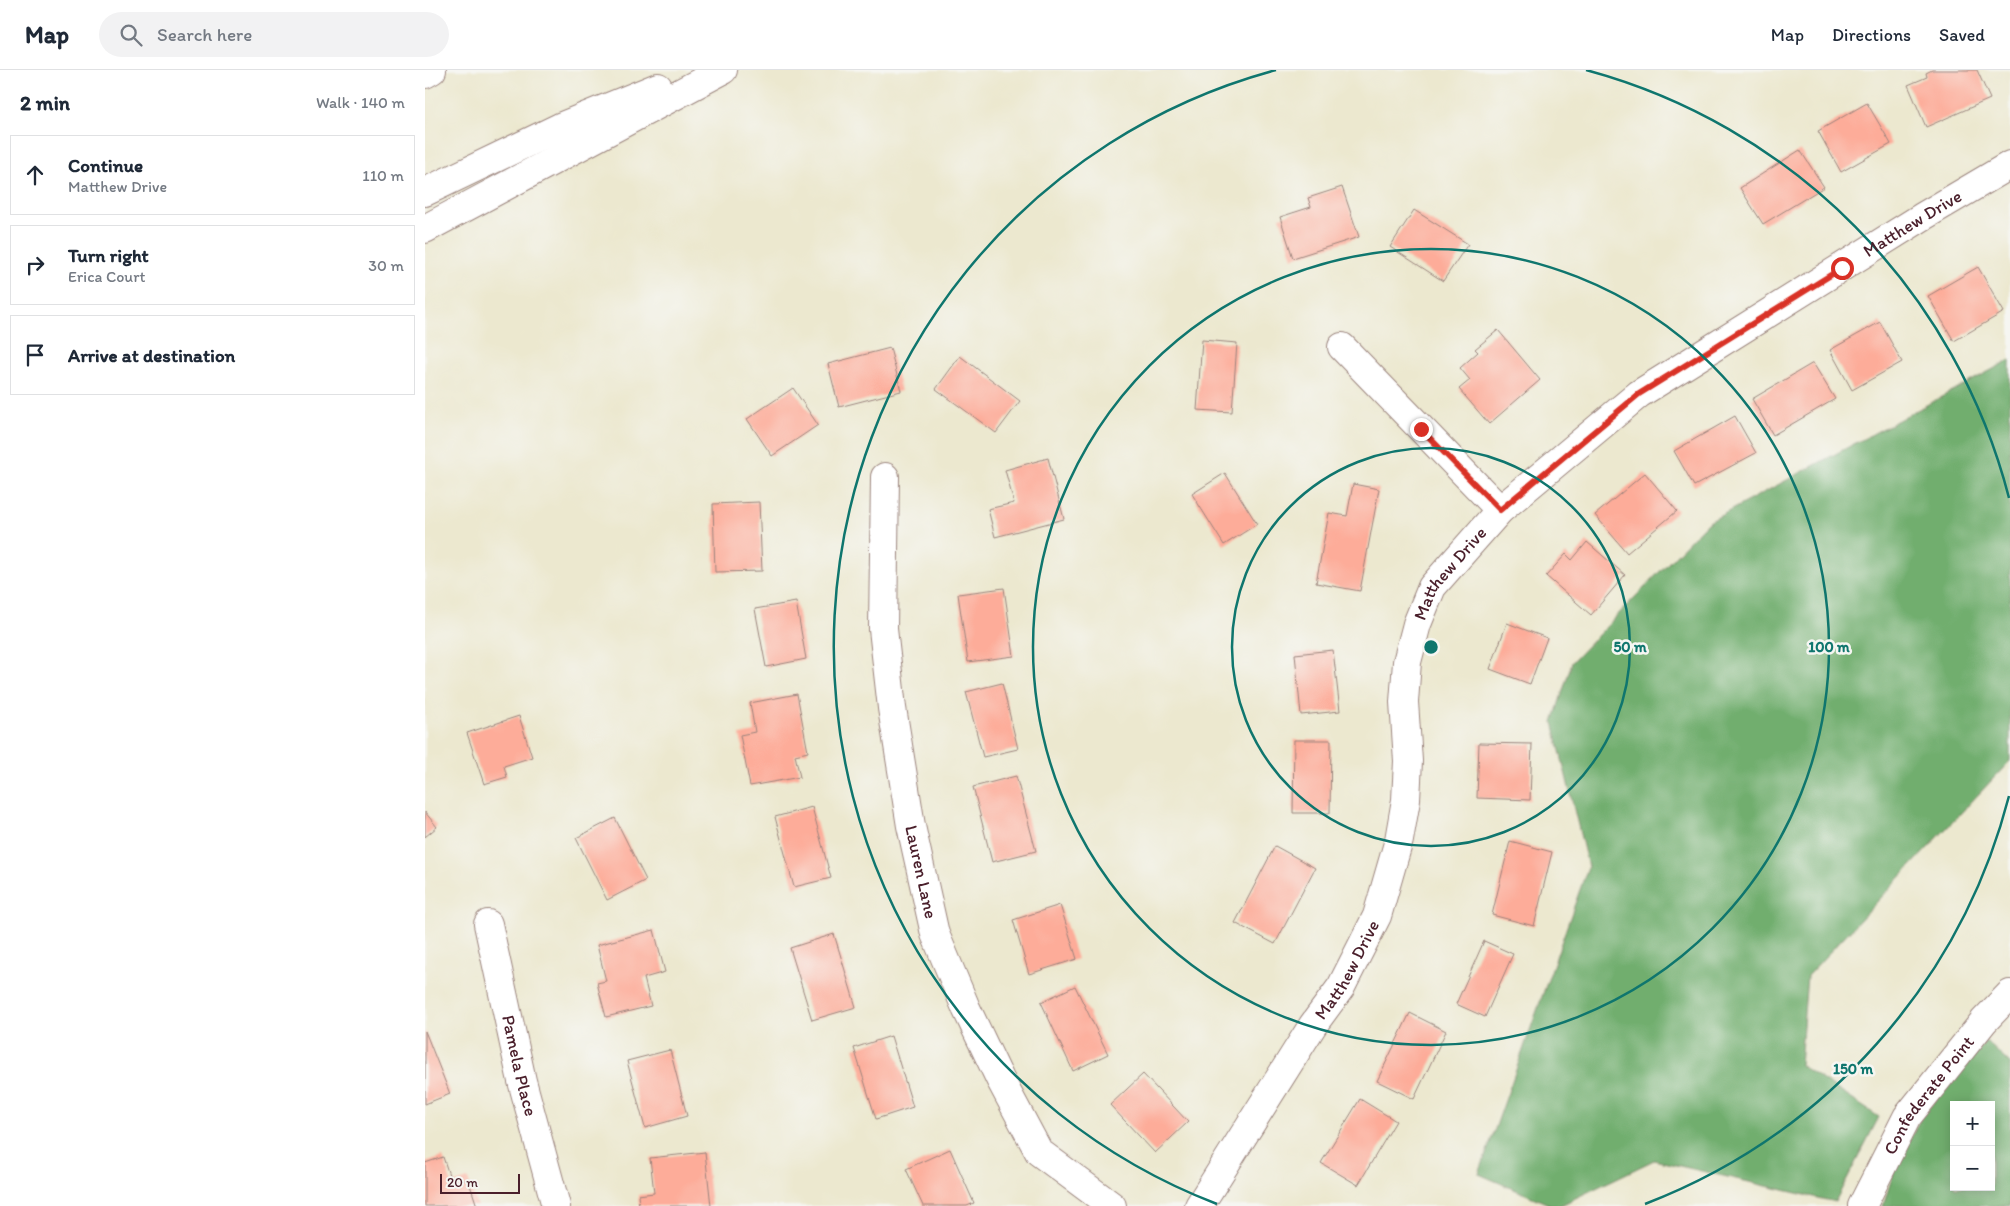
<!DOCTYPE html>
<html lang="en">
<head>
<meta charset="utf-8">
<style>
	body { margin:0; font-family:Itim,sans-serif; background:#f2f2f3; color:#1f2937 }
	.controls { position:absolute; right:15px; bottom:15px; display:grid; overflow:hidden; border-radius:0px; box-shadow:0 2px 12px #0003 }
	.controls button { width:45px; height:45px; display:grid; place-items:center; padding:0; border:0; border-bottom:1px solid #e0e1e3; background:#fff; color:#1f2937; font:25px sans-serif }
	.scale { position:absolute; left:15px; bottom:12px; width:80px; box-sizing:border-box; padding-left:5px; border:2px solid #4a1f2b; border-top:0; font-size:14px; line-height:18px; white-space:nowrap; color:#4a1f2b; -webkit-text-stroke:4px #f6f6f2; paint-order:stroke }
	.stop { position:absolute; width:15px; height:15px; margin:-11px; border:4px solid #d93025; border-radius:50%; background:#fff }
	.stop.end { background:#d93025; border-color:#fff; box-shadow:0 1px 5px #0008 }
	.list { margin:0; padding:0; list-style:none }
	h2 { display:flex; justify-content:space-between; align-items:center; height:65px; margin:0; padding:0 20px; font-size:21px }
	h2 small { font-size:16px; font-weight:400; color:#747a83 }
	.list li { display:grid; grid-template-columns:32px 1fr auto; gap:15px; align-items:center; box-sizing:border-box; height:80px; margin:0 10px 10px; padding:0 10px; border:1px solid #e0e1e3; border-radius:0px }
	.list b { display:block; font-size:19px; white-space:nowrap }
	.list p { margin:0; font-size:16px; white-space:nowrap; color:#747a83 }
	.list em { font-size:16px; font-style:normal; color:#747a83 }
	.icon { flex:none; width:28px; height:28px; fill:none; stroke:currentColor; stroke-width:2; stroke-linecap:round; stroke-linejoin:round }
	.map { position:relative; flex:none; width:1585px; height:1136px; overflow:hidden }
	header { display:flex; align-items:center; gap:30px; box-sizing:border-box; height:70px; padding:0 25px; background:#fff; border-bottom:1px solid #e0e1e3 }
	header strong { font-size:24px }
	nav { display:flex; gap:28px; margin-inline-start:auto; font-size:18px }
	.search { width:350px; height:45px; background:#f2f2f3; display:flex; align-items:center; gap:12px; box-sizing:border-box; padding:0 18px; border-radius:28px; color:#747a83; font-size:19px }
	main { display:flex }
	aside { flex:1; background:#fff }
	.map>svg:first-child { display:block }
	.forest { fill:#71ae6e; stroke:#5e664c; fill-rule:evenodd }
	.building { fill:#fdac99 }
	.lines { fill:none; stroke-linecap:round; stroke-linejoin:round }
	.street-casing { stroke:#9b847d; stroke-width:30 }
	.highway-casing { stroke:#9b847d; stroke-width:30 }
	.street { stroke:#fff; stroke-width:28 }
	.highway { stroke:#fff; stroke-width:28 }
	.route { stroke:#d93025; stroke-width:6 }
	.ring { fill:none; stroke:#0f766e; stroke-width:2.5 }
	.labels { text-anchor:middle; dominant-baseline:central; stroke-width:5; stroke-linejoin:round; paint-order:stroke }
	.street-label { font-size:18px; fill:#4a1f2b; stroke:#f6f6f2 }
	.centre { fill:#0f766e; stroke:#f6f6f2; stroke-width:2.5 }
	.ring-label { font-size:15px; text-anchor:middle; font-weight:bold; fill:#0f766e; stroke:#f6f6f2; stroke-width:5; stroke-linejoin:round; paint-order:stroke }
</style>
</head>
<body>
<header>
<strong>Map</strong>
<div class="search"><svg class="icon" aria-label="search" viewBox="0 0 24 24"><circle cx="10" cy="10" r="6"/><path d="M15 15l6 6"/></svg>Search here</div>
<nav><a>Map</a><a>Directions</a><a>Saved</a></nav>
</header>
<main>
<aside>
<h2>2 min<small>Walk · 140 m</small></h2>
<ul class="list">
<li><svg class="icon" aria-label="ahead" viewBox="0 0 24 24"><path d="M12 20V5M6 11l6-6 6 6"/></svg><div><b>Continue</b><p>Matthew Drive</p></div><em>110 m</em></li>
<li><svg class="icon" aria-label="right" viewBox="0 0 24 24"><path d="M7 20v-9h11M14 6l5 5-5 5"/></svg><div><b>Turn right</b><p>Erica Court</p></div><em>30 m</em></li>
<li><svg class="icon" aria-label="arrive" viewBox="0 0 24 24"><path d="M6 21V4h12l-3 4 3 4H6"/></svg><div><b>Arrive at destination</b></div></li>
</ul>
</aside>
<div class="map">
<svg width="1585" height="1136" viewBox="0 0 1585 1136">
	<rect width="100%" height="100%" fill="#f6f6f2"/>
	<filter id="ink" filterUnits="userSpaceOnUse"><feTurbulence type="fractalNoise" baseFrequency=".02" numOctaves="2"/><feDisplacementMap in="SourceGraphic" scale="10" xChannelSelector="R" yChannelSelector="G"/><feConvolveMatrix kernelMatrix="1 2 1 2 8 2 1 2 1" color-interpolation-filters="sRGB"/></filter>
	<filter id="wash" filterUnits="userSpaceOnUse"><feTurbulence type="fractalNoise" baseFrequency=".0096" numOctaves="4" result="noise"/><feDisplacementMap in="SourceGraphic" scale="20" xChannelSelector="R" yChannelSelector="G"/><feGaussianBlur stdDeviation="1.12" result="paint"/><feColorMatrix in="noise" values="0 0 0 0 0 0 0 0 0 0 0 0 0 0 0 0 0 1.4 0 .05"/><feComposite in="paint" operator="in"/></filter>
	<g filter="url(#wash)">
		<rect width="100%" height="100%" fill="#ece8cf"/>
		<g class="forest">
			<path d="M1585,290V691L1382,906L1375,995L1454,1047L1410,1132L1229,1090L1134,1136H1128L1054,1104L1163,797L1128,652L1147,592L1282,453Z"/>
			<path d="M1561,971L1585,994V1136H1458L1469,1101L1496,1047ZM1529,1035H1566V1117H1529Z"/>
		</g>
		<g id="blocks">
			<g class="building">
				<path d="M1507,0H1552L1565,29L1501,57L1483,15L1502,7L1501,3Z"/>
				<path d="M1442,33L1466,74L1416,102L1393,61Z"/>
				<path d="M1375,80L1399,117L1338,154L1315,118Z"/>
				<path d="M917,117L934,167L868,188L855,147L886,137L883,128Z"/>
				<path d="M989,140L1043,174L1018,211L965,177Z"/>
				<path d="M1553,197L1579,242L1529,271L1503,226Z"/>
				<path d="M1455,252L1477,292L1427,320L1405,280Z"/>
				<path d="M1073,260L1115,310L1064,354L1034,319L1045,310L1035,298L1053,282L1050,279Z"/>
				<path d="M777,270L812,273L807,342L772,340Z"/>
				<path d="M465,278L476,321L414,337L403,294Z"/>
				<path d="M535,286L595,331L571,363L511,319Z"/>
				<path d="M1388,293L1410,329L1348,365L1327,329Z"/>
				<path d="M368,318L393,355L347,386L322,349Z"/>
				<path d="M1310,346L1331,383L1269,416L1249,381Z"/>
				<path d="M623,388L639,449L570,467L563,439L589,433L580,400Z"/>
				<path d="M800,403L832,454L799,475L767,424Z"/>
				<path d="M1220,403L1252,441L1202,483L1170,445Z"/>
				<path d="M928,414L954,419L935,521L891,513L904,443L922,446Z"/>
				<path d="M334,432L337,501L290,502L288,434Z"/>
				<path d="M1162,472L1200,505L1166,545L1121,506L1141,484L1147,490Z"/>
				<path d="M579,518L589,586L543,592L533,524Z"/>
				<path d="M371,532L381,589L341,597L330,539Z"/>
				<path d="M1082,553L1122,568L1105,614L1065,599Z"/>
				<path d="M908,580L915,641L876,645L870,584Z"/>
				<path d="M577,613L593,679L558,687L541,622Z"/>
				<path d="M372,624L383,682L370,685L375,707L325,716L315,665L330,662L325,633Z"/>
				<path d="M94,646L107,687L79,696L82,707L59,714L42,663Z"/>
				<path d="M869,670H906L905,743H868Z"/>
				<path d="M1054,673L1107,674L1105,730L1052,728Z"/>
				<path d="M591,706L611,781L567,792L548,717Z"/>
				<path d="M387,737L406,808L369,817L350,747Z"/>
				<path d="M0,742L12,757L0,767Z"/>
				<path d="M190,748L221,810L182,830L151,768Z"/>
				<path d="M1085,771L1127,782L1109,856L1067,845Z"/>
				<path d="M850,776L890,798L850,874L810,853Z"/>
				<path d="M635,835L652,889L604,904L588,850Z"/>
				<path d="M229,860L240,902L219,908L226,936L181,947L172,913L181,911L172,875Z"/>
				<path d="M409,864L431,937L387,950L365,878Z"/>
				<path d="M1059,871L1088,884L1060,947L1031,934Z"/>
				<path d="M650,916L683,984L648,1001L616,932Z"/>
				<path d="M985,943L1021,961L989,1029L952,1011Z"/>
				<path d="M0,961L25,1024L0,1034Z"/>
				<path d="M466,966L488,1037L451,1049L429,978Z"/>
				<path d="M245,980L262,1046L220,1058L202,991Z"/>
				<path d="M718,1004L763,1052L730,1083L685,1035Z"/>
				<path d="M935,1029L971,1051L933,1115L896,1093Z"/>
				<path d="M525,1079L549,1133L542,1136H498L481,1099Z"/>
				<path d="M280,1082L286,1136H214L213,1125L229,1123L225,1088Z"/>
				<path d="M18,1087L27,1114L43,1109L52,1136H0V1093Z"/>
			</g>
		</g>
	</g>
	<g filter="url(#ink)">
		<use href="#blocks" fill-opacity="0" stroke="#9b847d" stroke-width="1"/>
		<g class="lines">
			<defs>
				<g id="street">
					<path d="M917,277L1075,440"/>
					<path id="s1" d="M460,407L458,559L467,638L486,756L510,864L541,938L575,1009L614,1082L687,1136"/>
					<path id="s2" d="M63,854L97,1011L131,1136"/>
					<path id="s3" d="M774,1136L888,955L916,917L952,846L974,770L981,730L983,691L979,632L982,592L992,554L1007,517L1075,440L1214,324L1497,147L1585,95"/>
					<path id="s4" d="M1437,1136L1482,1047L1559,951L1585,924"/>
				</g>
				<g id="highway">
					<path d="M0,4L7,0"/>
					<path d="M0,122L135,57L233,17"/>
					<path d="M0,159L298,0"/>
				</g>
			</defs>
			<use href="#street" class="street-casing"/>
			<use href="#highway" class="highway-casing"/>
			<use href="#street" class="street"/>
			<use href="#highway" class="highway"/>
		</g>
	</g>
	<g class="lines" filter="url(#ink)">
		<path class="route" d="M996,359L1075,440L1214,324L1417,198"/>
	</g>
	<g class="ring">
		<circle cx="1006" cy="577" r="199"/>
		<circle cx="1006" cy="577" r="398"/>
		<path d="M1584 726A597 597 0 0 1 1220 1134M792 1134A597 597 0 0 1 851 0M1161 0A597 597 0 0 1 1584 428"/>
	</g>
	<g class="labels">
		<g class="street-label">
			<text stroke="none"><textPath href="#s3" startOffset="1284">Matthew Drive</textPath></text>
			<text stroke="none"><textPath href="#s3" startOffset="699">Matthew Drive</textPath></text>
			<text stroke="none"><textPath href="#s1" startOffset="398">Lauren Lane</textPath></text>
			<text stroke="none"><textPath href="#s3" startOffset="279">Matthew Drive</textPath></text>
			<text stroke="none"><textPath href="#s2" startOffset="145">Pamela Place</textPath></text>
			<text stroke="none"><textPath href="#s4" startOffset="130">Confederate Point</textPath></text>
		</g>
	</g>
	<circle cx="1006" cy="577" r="8" class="centre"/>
	<g class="ring-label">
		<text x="1205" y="582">50 m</text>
		<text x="1404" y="582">100 m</text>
		<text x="1428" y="1004">150 m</text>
	</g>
</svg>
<div class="controls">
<button>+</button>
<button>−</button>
</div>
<div class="scale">20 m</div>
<div class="stop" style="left:1417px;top:198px"></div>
<div class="stop end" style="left:996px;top:359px"></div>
</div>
</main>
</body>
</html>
